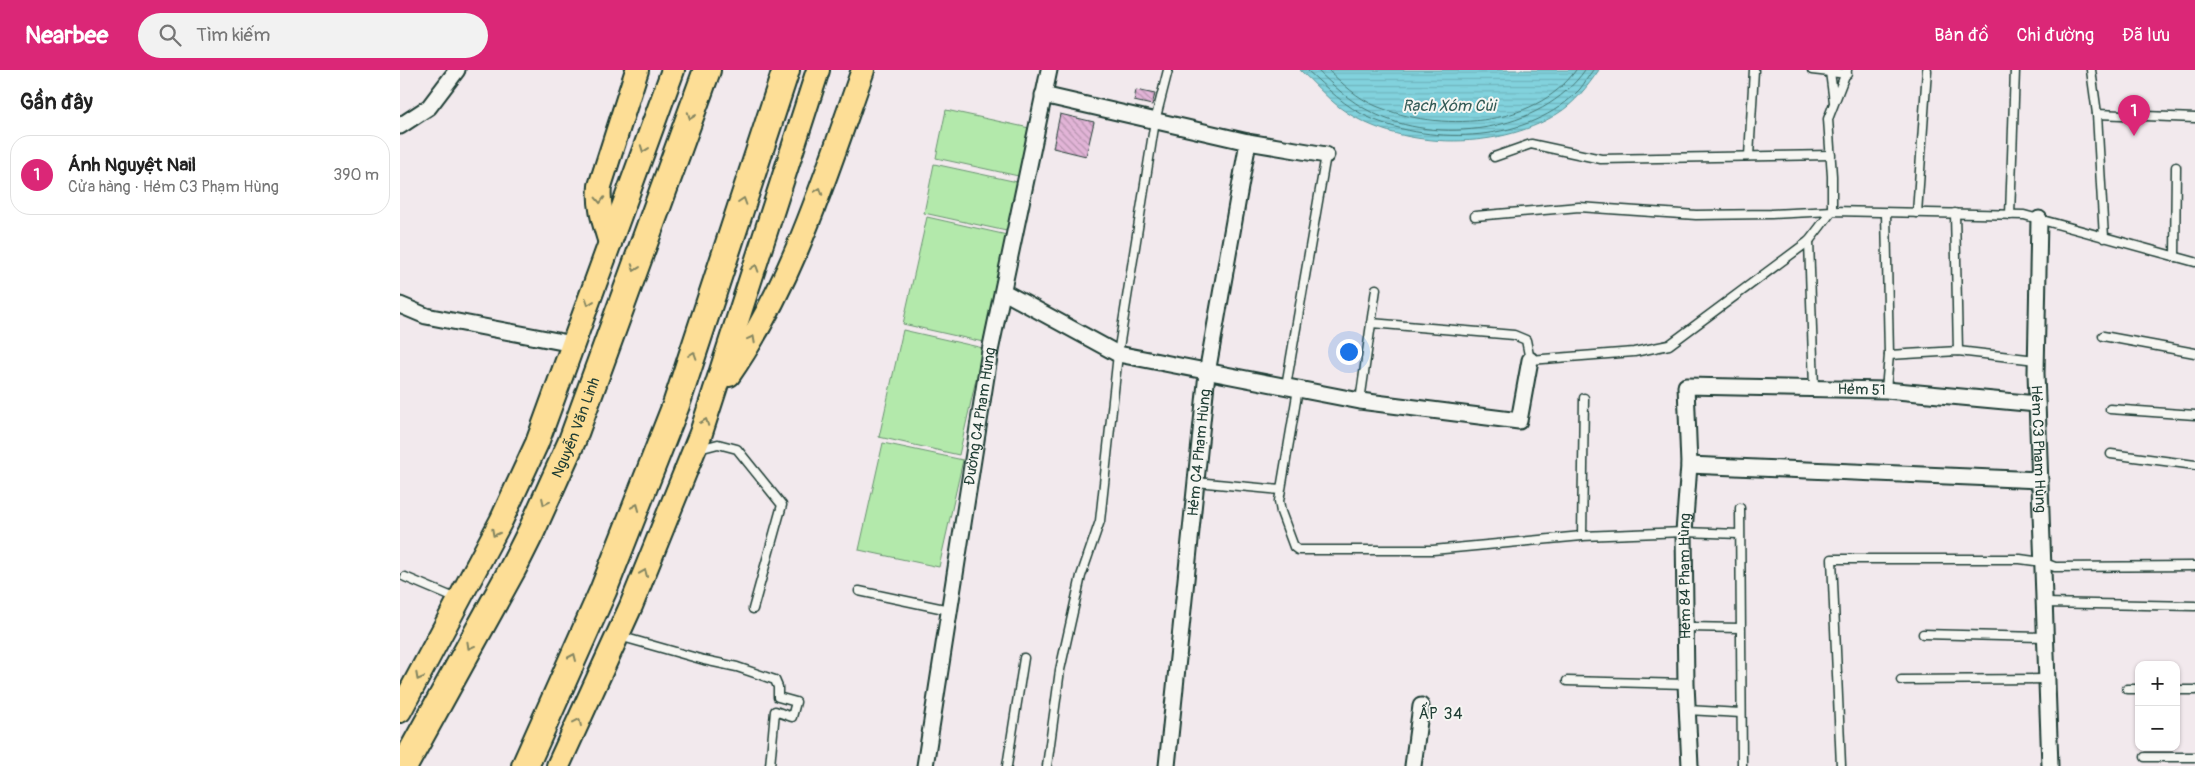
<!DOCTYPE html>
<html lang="vi">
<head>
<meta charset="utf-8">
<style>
	body { margin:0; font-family:Pangolin,sans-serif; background:#f2f2f2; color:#222 }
	.controls { position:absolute; right:15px; bottom:15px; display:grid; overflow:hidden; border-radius:10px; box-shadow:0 1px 4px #0004 }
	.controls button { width:45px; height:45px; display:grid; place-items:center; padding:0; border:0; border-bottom:1px solid #e0e0e0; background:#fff; color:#222; font:25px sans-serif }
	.you { position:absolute; left:948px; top:281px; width:18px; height:18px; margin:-12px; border:4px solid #fff; border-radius:50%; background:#1a73e8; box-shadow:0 0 0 8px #1a73e833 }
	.badge { display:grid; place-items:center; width:32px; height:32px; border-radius:50%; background:#db2777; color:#fff; font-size:16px; font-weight:700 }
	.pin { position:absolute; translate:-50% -41px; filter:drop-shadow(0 1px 2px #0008) }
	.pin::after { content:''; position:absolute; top:26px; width:18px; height:15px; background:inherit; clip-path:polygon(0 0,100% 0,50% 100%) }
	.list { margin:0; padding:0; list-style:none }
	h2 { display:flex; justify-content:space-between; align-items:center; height:65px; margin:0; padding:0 20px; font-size:21px }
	h2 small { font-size:16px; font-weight:400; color:#767676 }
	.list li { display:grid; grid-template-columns:32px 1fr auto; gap:15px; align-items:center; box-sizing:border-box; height:80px; margin:0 10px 10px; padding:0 10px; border:1px solid #e0e0e0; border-radius:20px }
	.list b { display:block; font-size:19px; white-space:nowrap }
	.list p { margin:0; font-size:16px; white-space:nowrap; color:#767676 }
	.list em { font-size:16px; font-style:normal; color:#767676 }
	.icon { flex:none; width:28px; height:28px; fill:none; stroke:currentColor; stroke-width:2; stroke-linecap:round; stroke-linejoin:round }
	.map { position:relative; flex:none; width:1795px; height:696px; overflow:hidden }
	header { display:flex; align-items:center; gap:30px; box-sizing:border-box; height:70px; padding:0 25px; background:#db2777; color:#fff }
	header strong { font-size:24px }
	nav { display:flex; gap:28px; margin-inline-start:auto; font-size:18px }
	.search { width:350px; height:45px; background:#f2f2f2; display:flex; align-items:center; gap:12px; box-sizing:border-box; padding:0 18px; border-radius:28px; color:#767676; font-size:19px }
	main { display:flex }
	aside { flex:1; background:#fff }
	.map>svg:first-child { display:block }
	.pitch { fill:#b3e9ab; stroke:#699370 }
	.water { fill:url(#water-rules); stroke:#5a9699 }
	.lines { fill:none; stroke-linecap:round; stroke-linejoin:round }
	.shore { stroke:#477978; stroke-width:1 }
	.building { fill:url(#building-back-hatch); stroke:#1f3d34 }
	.lane-casing { stroke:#1f3d34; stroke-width:11 }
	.street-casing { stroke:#1f3d34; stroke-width:19 }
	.primary-casing { stroke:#1f3d34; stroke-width:26 }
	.highway-casing { stroke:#1f3d34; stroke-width:30 }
	.lane { stroke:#f6f6f2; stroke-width:8 }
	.street { stroke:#f6f6f2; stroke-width:15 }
	.primary { stroke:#fdde96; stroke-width:22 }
	.highway { stroke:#fdde96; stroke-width:26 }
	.oneway { stroke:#838560 }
	.labels { text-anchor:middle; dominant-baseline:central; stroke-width:4; stroke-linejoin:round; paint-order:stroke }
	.street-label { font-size:15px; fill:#1f3d34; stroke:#f6f6f2 }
	.water-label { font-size:16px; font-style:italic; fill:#335b56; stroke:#f6f6f2 }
	.neighbourhood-label { font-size:16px; letter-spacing:1px; fill:#1f3d34; stroke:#f6f6f2 }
</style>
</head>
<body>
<header>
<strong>Nearbee</strong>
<div class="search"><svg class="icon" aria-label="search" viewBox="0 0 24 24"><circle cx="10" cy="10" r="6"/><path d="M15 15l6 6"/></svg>Tìm kiếm</div>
<nav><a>Bản đồ</a><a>Chỉ đường</a><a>Đã lưu</a></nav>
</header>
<main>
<aside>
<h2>Gần đây<small></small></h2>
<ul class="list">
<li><span class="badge">1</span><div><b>Ánh Nguyệt Nail</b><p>Cửa hàng · Hẻm C3 Phạm Hùng</p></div><em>390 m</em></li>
</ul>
</aside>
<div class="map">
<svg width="1795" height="696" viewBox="0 0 1795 696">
	<defs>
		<pattern id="water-rules" width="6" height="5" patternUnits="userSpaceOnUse" patternTransform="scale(1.25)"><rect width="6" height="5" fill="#82d2dd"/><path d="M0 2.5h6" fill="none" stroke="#70b5be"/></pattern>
		<pattern id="building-back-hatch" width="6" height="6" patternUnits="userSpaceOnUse" patternTransform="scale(1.25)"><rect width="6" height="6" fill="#e2b4d7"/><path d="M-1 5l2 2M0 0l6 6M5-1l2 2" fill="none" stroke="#b794af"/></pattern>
	</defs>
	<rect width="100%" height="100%" fill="#f2e9ed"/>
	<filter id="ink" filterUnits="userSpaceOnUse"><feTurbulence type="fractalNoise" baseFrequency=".02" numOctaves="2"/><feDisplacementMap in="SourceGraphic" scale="10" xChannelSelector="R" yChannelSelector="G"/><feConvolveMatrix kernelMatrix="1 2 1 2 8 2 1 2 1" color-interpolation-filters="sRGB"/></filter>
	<g filter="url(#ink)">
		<g class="pitch">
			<path d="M546,40L634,59L623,107L536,88Z"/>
			<path d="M534,94L622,113L611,162L524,143Z"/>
			<path d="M527,147L607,165L583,272L503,254Z"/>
			<path d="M503,260L583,278L559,385L479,367Z"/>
			<path d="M483,373L563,390L539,497L459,480Z"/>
		</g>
		<path class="water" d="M900,0H1199C1187,17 1175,33 1157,44C1097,82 996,80 939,37C925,26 913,12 900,0Z"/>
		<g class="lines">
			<g class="shore">
				<path d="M907,0C927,18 945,37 970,48C1033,76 1130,73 1180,19C1185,13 1188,6 1193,0"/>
				<path d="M917,0C934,16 949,31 971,42C1037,76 1141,63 1185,0"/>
				<path d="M928,0C943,14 957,28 976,36C1038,62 1134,59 1176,0"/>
			</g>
		</g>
		<g class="building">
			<path d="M736,20L755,24L752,35L734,31Z"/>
			<path d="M660,44L694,52L686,86L653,78Z"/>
		</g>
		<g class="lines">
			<defs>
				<g id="lane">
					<path d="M1412,0L1447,4"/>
					<path d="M1691,0L1697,44L1704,168"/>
					<path d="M1430,2L1434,32"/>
					<path d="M1697,44L1795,48"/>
					<path d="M1349,86L1354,0"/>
					<path d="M1094,87L1131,74L1201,89L1431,85"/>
					<path d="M1486,143L1489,285L1486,320"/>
					<path d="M1517,143L1527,0"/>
					<path d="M1555,143L1558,281"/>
					<path d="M1610,145L1615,0"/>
					<path d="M1075,146L1179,137L1296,145L1371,144L1432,141L1624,145L1795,192"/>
					<path d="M1409,171L1414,318"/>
					<path d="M1775,187L1776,97"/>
					<path d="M971,253L1114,265L1126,270L1130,290L1234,282L1269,275L1409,171L1432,141V106L1428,49L1447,0"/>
					<path d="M1703,266L1795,283"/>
					<path d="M1489,285L1558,281L1636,290"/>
					<path d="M886,316L926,85"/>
					<path d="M898,319L879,431L881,442L894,477L898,480H1033L1182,466L1284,462L1339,464"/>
					<path d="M960,331L976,219"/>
					<path d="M1710,339L1795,345"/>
					<path d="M299,379L318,374L337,379L382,435L353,539"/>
					<path d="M1711,384L1795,395"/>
					<path d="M796,412L880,420"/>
					<path d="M1340,438L1342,696"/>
					<path d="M1182,466L1184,328"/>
					<path d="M5,507L57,529"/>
					<path d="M459,521L549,540"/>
					<path d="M1644,533L1795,536"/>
					<path d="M1287,557L1340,558"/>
					<path d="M1523,564L1645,567"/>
					<path d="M219,566L304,590L337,597L375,610L378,617V627L396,632L392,647L375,641L370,696"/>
					<path d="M1501,610L1647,609"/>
					<path d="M1167,611L1286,614"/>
					<path d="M1727,619H1739"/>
					<path d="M1776,620H1795"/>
					<path d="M1287,640L1341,643"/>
					<path d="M1745,687H1795"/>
					<path d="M607,696L624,588"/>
					<path d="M647,696L660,600L681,506L700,451L718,284L755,51L768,0"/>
					<path d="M1441,696L1432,489H1620L1642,492L1655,497L1795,496"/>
				</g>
				<g id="street">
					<path d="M643,25L848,72L926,85"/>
					<path d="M0,56L29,37L57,0"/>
					<path id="s1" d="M1639,149L1636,303L1650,696"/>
					<path d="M604,222L718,284L960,331L1119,351L1130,290"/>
					<path d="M0,235L26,246L173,274"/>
					<path d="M1289,395L1640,410"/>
					<path id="s2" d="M525,696L590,281L649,0"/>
					<path id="s3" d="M767,696L807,303L848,72"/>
					<path d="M1013,696L1021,636"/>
					<path id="s4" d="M1290,696L1286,614L1284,462L1289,395L1286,316L1486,320L1637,334"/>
				</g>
				<g id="primary">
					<path d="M210,173C204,153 198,137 200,116L237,0"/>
					<path d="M329,305C393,213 426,104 463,0"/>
					<path d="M0,641L101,451L137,373L273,0"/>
					<path d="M158,696L231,536L301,363L418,0"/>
				</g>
				<g id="highway">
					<path id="s5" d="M4,696L113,498L131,462L172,371L307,0"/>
					<path d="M125,696L203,521L276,335L386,0"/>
				</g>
			</defs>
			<use href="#lane" class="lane-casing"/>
			<use href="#street" class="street-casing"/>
			<use href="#primary" class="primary-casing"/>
			<use href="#highway" class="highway-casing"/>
			<use href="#lane" class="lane"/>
			<use href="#street" class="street"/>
			<use href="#primary" class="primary"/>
			<use href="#highway" class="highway"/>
		</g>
		<defs><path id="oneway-chevron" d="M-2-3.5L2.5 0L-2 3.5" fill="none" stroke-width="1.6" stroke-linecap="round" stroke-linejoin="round" transform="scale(1.25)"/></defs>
		<g class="oneway">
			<use href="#oneway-chevron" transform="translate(291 46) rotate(110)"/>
			<use href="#oneway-chevron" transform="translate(244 79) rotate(110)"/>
			<use href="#oneway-chevron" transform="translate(419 121) rotate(-70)"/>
			<use href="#oneway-chevron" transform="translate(200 130) rotate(88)"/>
			<use href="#oneway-chevron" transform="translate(343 131) rotate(-72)"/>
			<use href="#oneway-chevron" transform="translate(235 198) rotate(110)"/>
			<use href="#oneway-chevron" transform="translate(355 198) rotate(-72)"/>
			<use href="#oneway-chevron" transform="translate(189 232) rotate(110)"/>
			<use href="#oneway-chevron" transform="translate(352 269) rotate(-62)"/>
			<use href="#oneway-chevron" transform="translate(293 285) rotate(-72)"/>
			<use href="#oneway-chevron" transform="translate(305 352) rotate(-70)"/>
			<use href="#oneway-chevron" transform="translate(145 432) rotate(115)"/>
			<use href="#oneway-chevron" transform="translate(236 437) rotate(-68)"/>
			<use href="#oneway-chevron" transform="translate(95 463) rotate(118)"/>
			<use href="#oneway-chevron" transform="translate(244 503) rotate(-68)"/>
			<use href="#oneway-chevron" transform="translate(70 576) rotate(119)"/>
			<use href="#oneway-chevron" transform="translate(173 587) rotate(-66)"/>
			<use href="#oneway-chevron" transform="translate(19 607) rotate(118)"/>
			<use href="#oneway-chevron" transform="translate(178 652) rotate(-65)"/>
		</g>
	</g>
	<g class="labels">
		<g class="street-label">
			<text stroke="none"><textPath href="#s4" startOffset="556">Hẻm 51</textPath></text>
			<text stroke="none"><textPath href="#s2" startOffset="354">Đường C4 Phạm Hủng</textPath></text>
			<text stroke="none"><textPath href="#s5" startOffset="380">Nguyễn Văn Linh</textPath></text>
			<text stroke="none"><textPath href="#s1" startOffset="230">Hẻm C3 Phạm Hùng</textPath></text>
			<text stroke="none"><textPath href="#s3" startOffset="315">Hẻm C4 Phạm Hùng</textPath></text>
			<text stroke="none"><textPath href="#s4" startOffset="190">Hẻm 84 Phạm Hùng</textPath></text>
		</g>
		<g class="water-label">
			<text x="1049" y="36">Rạch Xóm Củi</text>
		</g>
		<g class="neighbourhood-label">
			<text x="1041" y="644">ẤP 34</text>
		</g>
	</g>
</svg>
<div class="controls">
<button>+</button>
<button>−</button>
</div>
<div class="you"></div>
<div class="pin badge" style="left:1734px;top:66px">1</div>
</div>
</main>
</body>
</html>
